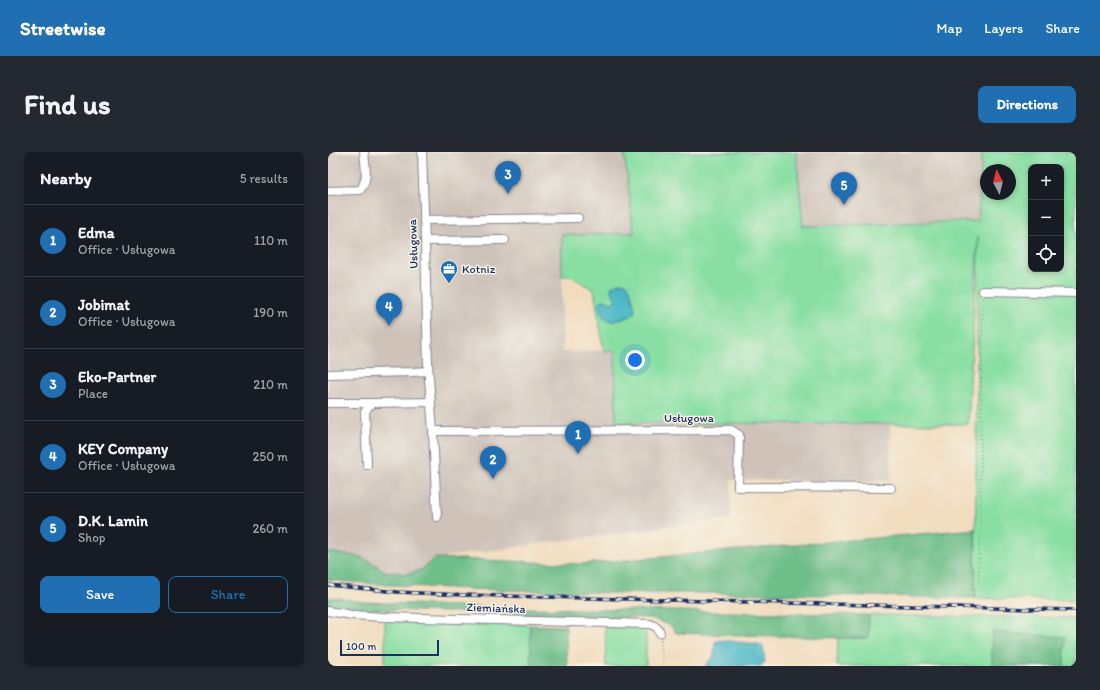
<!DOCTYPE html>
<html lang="en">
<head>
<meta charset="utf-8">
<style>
	body { margin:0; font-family:Itim,sans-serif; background:#242831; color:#f1f3f6 }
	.controls { position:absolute; right:12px; top:12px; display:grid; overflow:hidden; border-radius:8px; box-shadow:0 2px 6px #0003 }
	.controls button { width:36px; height:36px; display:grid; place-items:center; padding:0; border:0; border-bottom:1px solid #363941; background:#171b24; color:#f1f3f6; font:20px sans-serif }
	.compass { position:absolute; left:652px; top:12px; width:36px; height:36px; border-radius:50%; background:#171b24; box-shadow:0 2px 6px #0003; rotate:353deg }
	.scale { position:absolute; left:12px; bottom:10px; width:99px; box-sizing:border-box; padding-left:4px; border:2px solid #1b2f5e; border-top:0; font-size:11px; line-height:14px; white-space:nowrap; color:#1b2f5e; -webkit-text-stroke:3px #f7f3e8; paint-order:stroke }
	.you { position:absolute; left:307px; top:208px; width:14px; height:14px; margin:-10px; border:3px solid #fff; border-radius:50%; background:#1a73e8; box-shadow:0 0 0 6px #1a73e833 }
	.badge { display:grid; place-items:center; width:26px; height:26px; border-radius:50%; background:#1f6fb2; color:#fff; font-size:13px; font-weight:700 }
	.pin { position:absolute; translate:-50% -33px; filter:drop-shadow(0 1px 2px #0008) }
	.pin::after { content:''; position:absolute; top:21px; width:14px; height:12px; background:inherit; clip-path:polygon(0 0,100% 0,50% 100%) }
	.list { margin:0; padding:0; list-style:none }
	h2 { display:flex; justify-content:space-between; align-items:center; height:52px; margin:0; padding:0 16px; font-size:17px }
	h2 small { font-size:13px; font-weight:400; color:#9ea1a6 }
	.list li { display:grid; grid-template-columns:26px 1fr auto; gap:12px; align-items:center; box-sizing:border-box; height:72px; padding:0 16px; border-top:1px solid #363941 }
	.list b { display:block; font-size:15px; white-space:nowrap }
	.list p { margin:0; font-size:13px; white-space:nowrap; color:#9ea1a6 }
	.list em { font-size:13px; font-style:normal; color:#9ea1a6 }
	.actions { display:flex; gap:8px; padding:12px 16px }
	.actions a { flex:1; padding:9px 0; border:1px solid #1f6fb2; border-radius:8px; text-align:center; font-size:14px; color:#1f6fb2 }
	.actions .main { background:#1f6fb2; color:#fff }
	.icon { flex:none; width:22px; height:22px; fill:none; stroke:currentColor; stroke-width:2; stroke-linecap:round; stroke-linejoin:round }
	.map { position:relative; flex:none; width:748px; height:514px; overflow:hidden; border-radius:8px }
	header { display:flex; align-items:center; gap:24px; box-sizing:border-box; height:56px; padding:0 20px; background:#1f6fb2; color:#fff }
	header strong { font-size:19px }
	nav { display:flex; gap:22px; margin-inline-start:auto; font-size:14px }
	.intro { display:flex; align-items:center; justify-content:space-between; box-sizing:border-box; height:96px; padding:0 24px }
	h1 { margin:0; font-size:28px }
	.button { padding:10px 18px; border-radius:8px; background:#1f6fb2; color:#fff; font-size:14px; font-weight:700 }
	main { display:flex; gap:24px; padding:0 24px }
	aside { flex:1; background:#171b24; border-radius:8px; box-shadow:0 2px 6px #0003 }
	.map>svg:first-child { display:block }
	.industrial { fill:#cec2b9 }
	.green { fill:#89dfa3; stroke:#528780; fill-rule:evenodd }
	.forest { fill:#6ebe89; stroke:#447674 }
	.water { fill:#4ab6c5; stroke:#327292 }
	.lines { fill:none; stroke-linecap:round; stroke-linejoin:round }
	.minor-casing { stroke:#86868e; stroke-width:10 }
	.path { stroke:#86868e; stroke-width:1; stroke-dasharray:1 3; stroke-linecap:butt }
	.minor { stroke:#fff; stroke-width:8 }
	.rail-casing { stroke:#1b2f5e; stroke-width:3.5 }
	.rail { stroke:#f7f3e8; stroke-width:2; stroke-dasharray:6; stroke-linecap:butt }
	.labels { text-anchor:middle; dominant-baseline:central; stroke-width:3; stroke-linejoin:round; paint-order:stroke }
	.street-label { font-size:12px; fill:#1b2f5e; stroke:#f7f3e8 }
	.poi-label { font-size:12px; fill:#1b2f5e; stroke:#f7f3e8; text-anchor:start }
</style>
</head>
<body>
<header>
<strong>Streetwise</strong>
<nav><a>Map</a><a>Layers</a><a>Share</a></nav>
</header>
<div class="intro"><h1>Find us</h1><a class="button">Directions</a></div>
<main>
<aside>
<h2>Nearby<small>5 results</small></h2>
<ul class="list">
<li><span class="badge">1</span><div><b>Edma</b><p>Office · Usługowa</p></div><em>110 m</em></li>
<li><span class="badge">2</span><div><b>Jobimat</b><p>Office · Usługowa</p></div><em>190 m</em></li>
<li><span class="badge">3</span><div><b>Eko-Partner</b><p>Place</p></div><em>210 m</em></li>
<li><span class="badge">4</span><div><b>KEY Company</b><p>Office · Usługowa</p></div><em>250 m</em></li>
<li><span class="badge">5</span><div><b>D.K. Lamin</b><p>Shop</p></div><em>260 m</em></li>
</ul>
<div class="actions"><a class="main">Save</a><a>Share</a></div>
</aside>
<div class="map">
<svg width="748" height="514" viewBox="0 0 748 514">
	<rect width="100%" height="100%" fill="#f7f3e8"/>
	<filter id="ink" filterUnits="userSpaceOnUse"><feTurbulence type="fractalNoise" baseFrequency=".025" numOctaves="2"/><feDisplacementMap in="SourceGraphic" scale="8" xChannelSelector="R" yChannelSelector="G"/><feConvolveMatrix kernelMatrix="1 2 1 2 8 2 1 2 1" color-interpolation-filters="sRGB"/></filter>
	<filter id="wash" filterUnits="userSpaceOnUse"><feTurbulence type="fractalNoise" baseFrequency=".012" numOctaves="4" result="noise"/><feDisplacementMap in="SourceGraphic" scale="16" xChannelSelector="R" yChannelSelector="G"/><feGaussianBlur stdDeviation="0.9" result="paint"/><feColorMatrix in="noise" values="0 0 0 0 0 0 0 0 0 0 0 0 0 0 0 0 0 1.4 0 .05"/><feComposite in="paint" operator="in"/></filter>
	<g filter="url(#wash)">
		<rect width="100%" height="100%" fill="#f1ddbe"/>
		<g class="industrial">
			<path d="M0,0H296L306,82L234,83V200L287,198L288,271H562L563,329L403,328V366L107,406L93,418L78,422L57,419L43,410L0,400Z"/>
			<path d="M468,0H654L650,69L475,74Z"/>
		</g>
		<g class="green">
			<path d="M296,0H468L475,74L650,69L654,0H747L746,40H748V448L647,446L650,83L640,272L288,271L287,199H276L266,138L243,124H234V83L306,81ZM703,15H733V117H703ZM658,18H682V42H658Z"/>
			<path d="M541,463L748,466V514H509L510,486H540Z"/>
			<path d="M57,469L202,473L203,514H57Z"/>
			<path d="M277,475H313L318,480V514H278Z"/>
		</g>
		<g class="forest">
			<path d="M647,377V446L390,441H281L140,437L62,433L0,428V400L33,405L43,410L57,419L78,422L93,418L107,406L253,412Z"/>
			<path d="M0,445L37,450L150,455L541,463L540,486H510L348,481L343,474L322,466L91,459L13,456L0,454Z"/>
			<path d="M202,473L238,474L239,514H203Z"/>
			<path d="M664,480L737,485L736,514H664Z"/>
		</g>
		<g class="water">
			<path d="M293,131H298C302,135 303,140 304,145C308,160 310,163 294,167C290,168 286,170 282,169C270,167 265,139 283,151L287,149C288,144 283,141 283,135L288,132Z"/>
			<path d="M392,488L430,492L435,495L437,510L433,514H377L386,504L387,490Z"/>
		</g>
	</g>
	<g filter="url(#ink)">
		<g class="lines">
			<defs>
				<g id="minor">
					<path d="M94,0L97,89L100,213L105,279L109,365"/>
					<path d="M0,39L32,38C41,28 37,12 36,0"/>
					<path d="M96,68L250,66"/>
					<path d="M97,89L177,88"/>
					<path d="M655,139L748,141"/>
					<path d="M0,222L84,220L100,219"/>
					<path d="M0,251H45"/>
					<path d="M105,279L403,278L411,283L410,335L563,336"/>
					<path d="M39,313L37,260L40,255L46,251L103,250"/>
					<path d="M0,459L24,463L55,465L322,472C328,474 330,476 332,481"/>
				</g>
			</defs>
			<use href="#minor" class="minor-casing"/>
			<g class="path">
				<path d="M745,424H748"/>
				<path d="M650,439L653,339V274L655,146"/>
				<path d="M333,488L335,514"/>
			</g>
			<use href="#minor" class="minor"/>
			<defs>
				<path id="rail" d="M0,433L69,440L136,443L748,458"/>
			</defs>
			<use href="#rail" class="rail-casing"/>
			<use href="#rail" class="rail"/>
		</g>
	</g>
	<defs>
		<symbol id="office-pin" viewBox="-11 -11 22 30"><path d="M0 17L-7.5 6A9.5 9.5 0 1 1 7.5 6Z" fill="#1f6fb2" stroke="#f7f3e8"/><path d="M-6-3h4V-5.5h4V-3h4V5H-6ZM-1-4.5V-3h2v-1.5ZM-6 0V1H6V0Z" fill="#fff"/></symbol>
	</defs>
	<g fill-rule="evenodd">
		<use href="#office-pin" x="111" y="107" width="20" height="27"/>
	</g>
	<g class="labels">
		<g class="street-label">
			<text transform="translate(85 92) rotate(-92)">Usługowa</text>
			<text x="361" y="266">Usługowa</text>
			<text transform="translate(168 456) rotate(2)">Ziemiańska</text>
		</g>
		<g class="poi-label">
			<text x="134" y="117">Kotniz</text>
		</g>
	</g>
</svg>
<div class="controls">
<button>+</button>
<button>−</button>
<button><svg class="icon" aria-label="locate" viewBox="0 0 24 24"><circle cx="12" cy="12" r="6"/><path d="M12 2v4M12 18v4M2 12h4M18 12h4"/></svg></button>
</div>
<svg class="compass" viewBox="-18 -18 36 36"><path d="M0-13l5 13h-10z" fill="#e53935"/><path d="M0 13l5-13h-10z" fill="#9ea1a6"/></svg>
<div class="scale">100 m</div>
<div class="you"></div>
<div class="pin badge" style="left:250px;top:302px">1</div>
<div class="pin badge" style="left:165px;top:327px">2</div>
<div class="pin badge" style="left:180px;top:42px">3</div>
<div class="pin badge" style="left:61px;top:174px">4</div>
<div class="pin badge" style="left:516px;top:53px">5</div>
</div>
</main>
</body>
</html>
